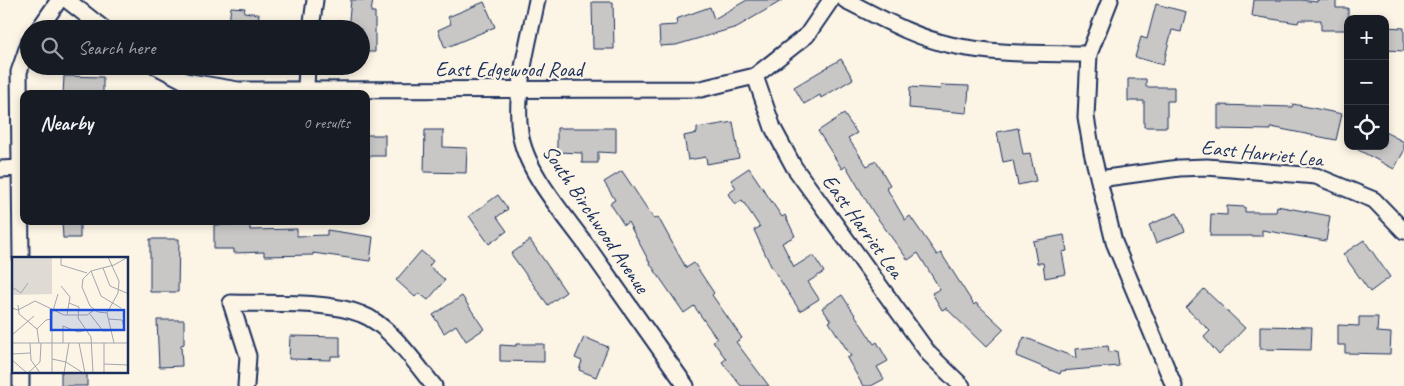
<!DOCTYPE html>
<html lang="en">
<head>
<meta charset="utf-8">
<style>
	body { margin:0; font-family:Caveat,sans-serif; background:#242831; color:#f1f3f6 }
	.controls { position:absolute; right:15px; top:15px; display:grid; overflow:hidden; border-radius:10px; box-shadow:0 2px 8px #0003 }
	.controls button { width:45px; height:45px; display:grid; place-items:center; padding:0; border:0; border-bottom:1px solid #363941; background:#171b24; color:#f1f3f6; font:25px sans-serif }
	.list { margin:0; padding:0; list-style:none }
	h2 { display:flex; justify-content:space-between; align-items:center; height:65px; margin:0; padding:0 20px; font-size:21px }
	h2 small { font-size:16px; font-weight:400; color:#9ea1a6 }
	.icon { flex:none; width:28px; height:28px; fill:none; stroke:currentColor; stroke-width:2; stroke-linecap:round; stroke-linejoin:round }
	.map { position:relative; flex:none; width:1404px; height:386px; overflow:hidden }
	.search { position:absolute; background:#171b24; box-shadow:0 2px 8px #0003; left:20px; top:20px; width:350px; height:55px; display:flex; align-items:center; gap:12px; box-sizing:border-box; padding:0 18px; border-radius:28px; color:#9ea1a6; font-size:19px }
	.panel { position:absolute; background:#171b24; box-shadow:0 2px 8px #0003; left:20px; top:90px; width:350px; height:135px; border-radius:10px }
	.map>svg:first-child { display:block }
	.building { fill:#c8c7c6; stroke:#1b2f5e }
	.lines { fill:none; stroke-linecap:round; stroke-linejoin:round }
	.street-casing { stroke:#1b2f5e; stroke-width:19 }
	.street { stroke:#fcf5e5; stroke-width:15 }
	.labels { text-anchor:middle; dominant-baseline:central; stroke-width:4.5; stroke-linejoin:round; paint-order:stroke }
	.street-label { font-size:21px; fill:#1b2f5e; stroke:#fcf5e5 }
	.inset-road { fill:none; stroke:#a2a6af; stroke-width:1 }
	.view { fill:#1d4ed8; fill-opacity:0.15; stroke:#1d4ed8; stroke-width:2.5 }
	.inset-edge { fill:none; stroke:#1b2f5e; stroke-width:2.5 }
</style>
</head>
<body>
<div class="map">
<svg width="1404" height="386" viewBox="0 0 1404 386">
	<rect width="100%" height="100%" fill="#fcf5e5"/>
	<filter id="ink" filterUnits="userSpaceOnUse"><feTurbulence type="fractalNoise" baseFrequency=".02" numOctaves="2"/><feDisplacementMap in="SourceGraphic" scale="10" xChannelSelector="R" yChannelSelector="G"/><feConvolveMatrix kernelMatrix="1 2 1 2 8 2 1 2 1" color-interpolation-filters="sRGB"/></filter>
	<g filter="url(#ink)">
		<g class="building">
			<path d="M351,0H373L371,12H375V52H361V29H348Z"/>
			<path d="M747,0H783L737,27L676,45L660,46L659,26L677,25L676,19L710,7L714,19Z"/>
			<path d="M1254,0H1301L1317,2V0H1336V8H1348V30H1321V20H1299L1298,23L1252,16Z"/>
			<path d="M484,2L495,27L445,48L438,30L451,24L448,17Z"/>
			<path d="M592,2H613L614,49H593Z"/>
			<path d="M1156,4L1186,12L1181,32L1172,30L1163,65L1135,57L1141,37L1147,39Z"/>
			<path d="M231,7L245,8L244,12L259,14L257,29H228Z"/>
			<path d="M1385,27L1404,28V51L1385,50Z"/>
			<path d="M841,59L853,79L821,98L820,95L804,104L794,87Z"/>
			<path d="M64,76L103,77V94H63Z"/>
			<path d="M1128,79H1146V87H1174V101H1167V127H1144V101H1128Z"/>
			<path d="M941,85L969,86L967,113L909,108L910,87L940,89Z"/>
			<path d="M1293,104L1342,114L1336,140L1271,127V130L1218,129V105L1292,107Z"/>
			<path d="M844,114L857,133L848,138L867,166L876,161L890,185L886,187L905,220L910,216L937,255L941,253L974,305L976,303L1004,329L986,347L946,308L942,310L932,293L940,289L918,253L908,260L873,212L846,166L842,169L818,131Z"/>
			<path d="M733,122L739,158L707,164L706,157L688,160L684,136L697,133V128Z"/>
			<path d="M557,128H616V153L598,152V163H582V153L557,152Z"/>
			<path d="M1018,128L1023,154L1030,153L1036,181L1018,185L1013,160L1003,162L997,132Z"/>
			<path d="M425,130H443V147L467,148L466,173L424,172Z"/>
			<path d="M1385,132L1404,142V151L1394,169L1351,146H1385Z"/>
			<rect x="366" y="135" width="19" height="21"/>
			<path d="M749,168L782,217L785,215L795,236L782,243L794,267L813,255L824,272L808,282L819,299L800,311L771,266L754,230L760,227L742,200L735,205L728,194L736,188L731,180Z"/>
			<path d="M622,171L654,219L658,217L686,268L694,263L714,293L712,295L742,338L736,342L769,386H741L722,362L726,359L713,341L717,339L694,306L684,313L651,265L628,222L624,225L610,203L615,200L604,182Z"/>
			<path d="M498,195L508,209L497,217L507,231L489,244L469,216Z"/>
			<path d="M1227,206L1245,207V212H1276L1277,206L1330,216L1326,241L1262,230V236H1210L1211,214L1227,215Z"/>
			<path d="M1177,213L1185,231L1156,243L1149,225Z"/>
			<path d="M62,221H80V238H63Z"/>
			<path d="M250,224V230L297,229V236L327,235V230L373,237L370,261L313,253V255L264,256V252L234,253V249H214V225Z"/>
			<path d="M1064,235L1067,251L1062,252L1066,274L1045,278L1043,263H1037L1033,241Z"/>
			<path d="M150,239H179L178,292H150Z"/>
			<path d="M530,240L566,292L548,305L511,254Z"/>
			<path d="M1364,240L1390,277L1370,292L1343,254Z"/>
			<path d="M421,251L433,261L429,266L445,280L428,300L419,293L415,297L396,280Z"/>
			<path d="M1204,289L1245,328L1219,355L1204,337L1210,331L1186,308Z"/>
			<path d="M842,295L874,344L877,342L888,361L877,367L884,379L871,386H863L847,358L851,356L829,322L831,321L822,308Z"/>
			<path d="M462,296L484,329L466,341L456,325L444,333L433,315Z"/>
			<path d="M1359,317H1378L1377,332L1391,333L1390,354L1345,353V345H1338V325L1359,326Z"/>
			<path d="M157,320H184V344L181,345L182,366L159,367Z"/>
			<path d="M1260,326L1312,327L1311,350L1260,349Z"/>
			<path d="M290,336L340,337V356H331V360L289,359Z"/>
			<path d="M584,337L608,347L596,377L579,370L582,361L575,358Z"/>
			<path d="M1024,337L1076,358L1075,349L1108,346L1109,352L1117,351L1119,366L1061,371L1060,374L1016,356Z"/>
			<path d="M516,344H544V362L500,361V345L516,346Z"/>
			<rect x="61" y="372" width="26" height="14"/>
		</g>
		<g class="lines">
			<defs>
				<g id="street">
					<path d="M67,0L104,29"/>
					<path d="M537,0C529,40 514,91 520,132C525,171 564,214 587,246C620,293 653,339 686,386"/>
					<path d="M845,0C879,17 913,37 951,45C996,55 1043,53 1089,54"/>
					<path d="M1110,0L1089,54L1086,117L1092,152L1114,242L1174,386"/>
					<path d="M39,29L59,0"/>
					<path d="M311,29L315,0"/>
					<path d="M156,66L185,81L238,90L701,89L755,76L807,35L831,0"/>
					<path d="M755,76L773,128L794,167L929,354L962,386"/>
					<path d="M306,88L307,66"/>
					<path d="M0,169L21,168"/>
					<path d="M1099,179L1179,168L1207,167L1316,176L1374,200L1404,231"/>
					<path d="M21,258L19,72L29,43"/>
					<path d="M21,386V372"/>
					<path d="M246,386L248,356L231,303C269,304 325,300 361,314C389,324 415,363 434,386"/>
				</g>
			</defs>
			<use href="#street" class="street-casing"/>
			<use href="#street" class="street"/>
		</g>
	</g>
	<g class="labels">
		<g class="street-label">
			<text x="509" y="69">East Edgewood Road</text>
			<text transform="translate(1262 153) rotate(6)">East Harriet Lea</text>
			<text transform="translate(596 219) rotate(56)">South Birchwood Avenue</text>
			<text transform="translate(863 226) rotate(54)">East Harriet Lea</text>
		</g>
	</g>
	<g transform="translate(12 257)">
		<rect width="116" height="116" fill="#fcf5e5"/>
		<path d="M0,0H40V37L0,38Z" fill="#dfdbd4"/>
		<path class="inset-road" d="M49,0V8L75,16M96,0L107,24L106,36L95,56L102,86M91,11L98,29L117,37M79,14L89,39L109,51M49,29L58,40L55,58M0,30L9,36L16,26M57,46L67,50L66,61L79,80L81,116M6,48L7,57L25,72L27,86M0,51L6,53L23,44L52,58H75L82,53M95,56L86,55L78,49L70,30L71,22L79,14L102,8L116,0M78,57L91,74L113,73L110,63L96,62M25,72L34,63L40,62M0,78L22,59M0,86H117M18,86L19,103L28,116M51,86V69L66,75L75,73M67,86L73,116M0,97L18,96M40,102L54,105L71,116H81M0,103L15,116M92,107L117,108M16,116L28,105L29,86M40,116V57L46,37M52,116L57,86M92,116V86"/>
		<path class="view" d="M39,53H112V73H39Z"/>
		<rect width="116" height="116" class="inset-edge"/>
	</g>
</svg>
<div class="controls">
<button>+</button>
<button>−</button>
<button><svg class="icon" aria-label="locate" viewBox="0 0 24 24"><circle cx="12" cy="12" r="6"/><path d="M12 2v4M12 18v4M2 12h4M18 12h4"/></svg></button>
</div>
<div class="search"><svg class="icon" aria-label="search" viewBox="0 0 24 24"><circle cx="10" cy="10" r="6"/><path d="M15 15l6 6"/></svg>Search here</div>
<section class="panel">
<h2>Nearby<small>0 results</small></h2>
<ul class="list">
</ul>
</section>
</div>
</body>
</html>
